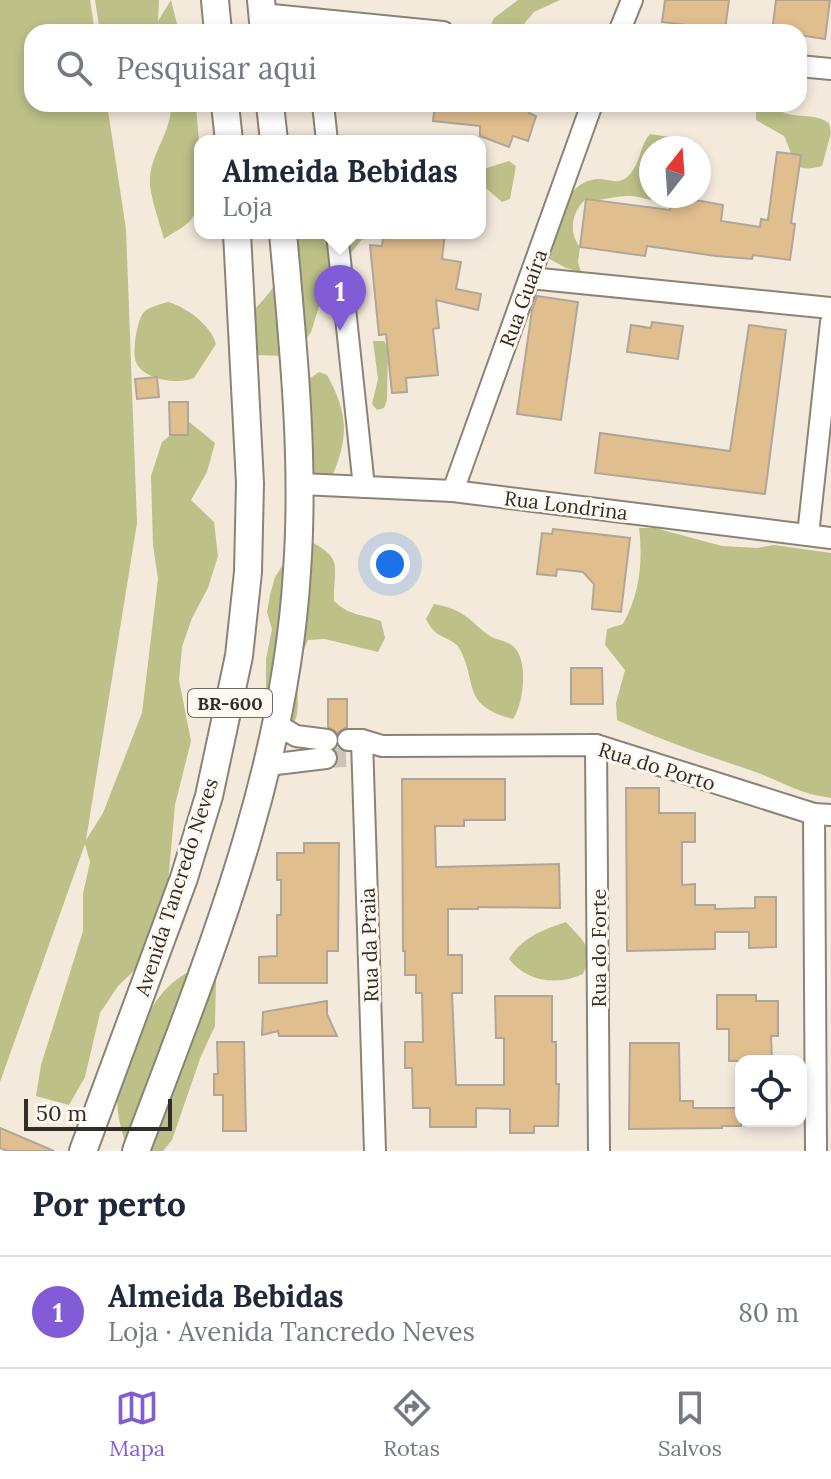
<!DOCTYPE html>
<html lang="pt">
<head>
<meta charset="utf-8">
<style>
	body { margin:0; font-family:Lora,serif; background:#f6f6f7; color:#1f2937 }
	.controls { position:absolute; right:24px; bottom:24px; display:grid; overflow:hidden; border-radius:16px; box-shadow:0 4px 12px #0003 }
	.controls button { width:72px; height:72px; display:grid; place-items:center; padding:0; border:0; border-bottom:2px solid #e0e1e3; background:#fff; color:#1f2937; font:40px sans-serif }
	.compass { position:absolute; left:639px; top:136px; width:72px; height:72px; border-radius:50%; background:#fff; box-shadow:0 4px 12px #0003; rotate:17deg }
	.scale { position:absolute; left:24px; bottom:20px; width:148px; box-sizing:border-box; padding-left:8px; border:4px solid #312d28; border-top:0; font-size:22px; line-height:28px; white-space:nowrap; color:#312d28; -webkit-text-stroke:6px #fef8f0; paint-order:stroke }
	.you { position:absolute; left:390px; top:564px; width:28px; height:28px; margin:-20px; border:6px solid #fff; border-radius:50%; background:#1a73e8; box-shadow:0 0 0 12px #1a73e833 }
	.badge { display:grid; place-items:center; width:52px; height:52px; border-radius:50%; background:#825cd6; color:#fff; font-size:26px; font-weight:700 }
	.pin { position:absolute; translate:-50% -66px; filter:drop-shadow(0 2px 4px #0008) }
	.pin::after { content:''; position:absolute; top:42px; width:28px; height:24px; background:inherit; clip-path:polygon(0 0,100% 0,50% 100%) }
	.popup { position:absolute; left:194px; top:135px; width:292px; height:104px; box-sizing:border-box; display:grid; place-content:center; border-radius:16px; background:#fff; filter:drop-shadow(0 2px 6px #0005); font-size:26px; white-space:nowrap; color:#747a83 }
	.popup b { font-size:30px; color:#1f2937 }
	.popup::after { content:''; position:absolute; left:50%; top:100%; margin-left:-16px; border:16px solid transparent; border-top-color:#fff }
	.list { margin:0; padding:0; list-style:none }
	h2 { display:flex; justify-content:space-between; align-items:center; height:104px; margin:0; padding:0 32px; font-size:34px }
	h2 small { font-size:26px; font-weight:400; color:#747a83 }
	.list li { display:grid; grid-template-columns:52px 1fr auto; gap:24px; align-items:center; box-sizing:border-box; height:112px; padding:0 32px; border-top:2px solid #e0e1e3 }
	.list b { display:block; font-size:30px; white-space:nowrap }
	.list p { margin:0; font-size:26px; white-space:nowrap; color:#747a83 }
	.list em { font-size:26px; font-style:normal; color:#747a83 }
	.icon { flex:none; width:44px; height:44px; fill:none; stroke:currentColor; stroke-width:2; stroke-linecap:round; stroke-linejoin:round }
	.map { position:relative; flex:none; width:831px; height:1151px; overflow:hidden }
	.search { position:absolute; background:#fff; box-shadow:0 4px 12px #0003; left:24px; right:24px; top:24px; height:88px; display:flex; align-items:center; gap:20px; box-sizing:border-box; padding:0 28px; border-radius:24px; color:#747a83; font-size:30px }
	.sheet { height:216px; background:#fff }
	nav { display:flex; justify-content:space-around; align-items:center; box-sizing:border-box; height:112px; border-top:2px solid #e0e1e3; background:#fff; font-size:22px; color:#747a83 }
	nav a { display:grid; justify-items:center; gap:4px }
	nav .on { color:#825cd6 }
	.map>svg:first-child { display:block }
	.forest { fill:#bdc087 }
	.building { fill:#e1be8e; stroke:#afa699; stroke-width:2 }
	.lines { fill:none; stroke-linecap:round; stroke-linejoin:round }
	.minor-tunnel { stroke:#cdc4b8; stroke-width:20; stroke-dasharray:20 10; stroke-linecap:butt }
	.minor-casing { stroke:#8b8376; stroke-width:24 }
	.major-casing { stroke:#8b8376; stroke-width:30 }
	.minor { stroke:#fff; stroke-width:20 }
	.major { stroke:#fff; stroke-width:26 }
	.labels { text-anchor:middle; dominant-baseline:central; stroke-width:6; stroke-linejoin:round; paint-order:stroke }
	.shield { fill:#fef8f0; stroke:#6e6a64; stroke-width:2 }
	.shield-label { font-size:18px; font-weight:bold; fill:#312d28 }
	.street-label { font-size:20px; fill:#312d28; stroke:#fef8f0 }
</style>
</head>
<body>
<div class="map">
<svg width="831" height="1151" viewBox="0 0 831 1151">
	<rect width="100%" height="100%" fill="#f4eadc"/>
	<g class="forest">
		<path d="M0,0H90L95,32H32V104H107L126,229L137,523L86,840L103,813L142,713L158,579L153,545L151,476L162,442L188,421L215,443L207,472L191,500L214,522L218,556L208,588L192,618L182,647L179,680L191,741L175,805L166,905L142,963L118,986L100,1013L85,1077L69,1105L36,1096L41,1065L83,931V894L90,862L85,844L0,1082Z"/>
		<path d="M95,0H159L158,21L171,0L179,32H100Z"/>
		<path d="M518,0H560L534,12L524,24L525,32H488L494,18Z"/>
		<path d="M171,104H196C197,131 209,200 190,221C183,228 172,233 164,239C160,223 148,192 150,177C153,149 172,131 171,104Z"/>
		<path d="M756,104H779L784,113C800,118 814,113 829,123L831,133L822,166C790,175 795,158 784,136L756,120Z"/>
		<path d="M650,134L669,137L679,148H651V196H672C655,207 645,195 627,196C613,196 601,202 586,199C572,210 568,233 580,247L578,262L581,272L566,268L544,256C554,230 563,181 598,179C608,179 618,185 627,177C641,165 639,146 650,134Z"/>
		<path d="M509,161L516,166L510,199L502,202L480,183V170Z"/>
		<path d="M296,233H367L326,284L311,332L300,347L284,356L251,355L243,321C268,297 293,268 296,233Z"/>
		<path d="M168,302C186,307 211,325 216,344L194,378C179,385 143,380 136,362C132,353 137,319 144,312C149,307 161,304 168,302Z"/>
		<path d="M373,341H384L388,349L387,400L384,408L377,410L372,404L378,379Z"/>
		<path d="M319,372L327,375C349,415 349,439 330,481L309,478L304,387L309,379Z"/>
		<path d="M639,528H655L722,546L757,548L774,545L831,553V798C798,794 779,780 750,770C705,755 660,740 617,720L616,703L625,670L605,645L607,629L623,624C640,594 643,561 639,528Z"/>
		<path d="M308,540C344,559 334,564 334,601C350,616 361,614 381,621L385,638L378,652L325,639L308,640C304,649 299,660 298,671C294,701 310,728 269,740L261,726L266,695V659L272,629L267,612L270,595L275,577L284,563Z"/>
		<path d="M434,604C462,609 466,617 487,634C494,640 502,639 510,644C530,655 524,703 513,719C459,705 479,681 458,646C444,634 436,639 426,619Z"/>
		<path d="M566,922C583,941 596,948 583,974C557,986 527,982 509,959C523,937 542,930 566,922Z"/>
		<path d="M206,964L216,978L215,1026L201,1056L172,1140L163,1151H129C120,1130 115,1108 118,1084C119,1073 127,1060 132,1050C149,1009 162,980 206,964Z"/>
	</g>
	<g class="building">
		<path d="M665,0H729L725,30L662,22Z"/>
		<path d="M776,0H830L825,39L799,35V32H772Z"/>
		<path d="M435,104H517L530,109L529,113L536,116L528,141L513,136L509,147L480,136V126L433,121Z"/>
		<path d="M777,152L801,155L791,223L795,224L790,260L753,255L752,259L716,256L647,246L645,256L580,247L586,199L670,210L672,196L690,199L723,205L721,221L760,227L761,219L768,220Z"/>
		<path d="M384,233H445L442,259L461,262L456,289L481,294L478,310L436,300L439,328L433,329L438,375L406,378L407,392L392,393L386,334L379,335L370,245L382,246Z"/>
		<path d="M537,296L578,302L561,420L517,414L532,310Z"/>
		<path d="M652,322L683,326L678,359L627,352L631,325L651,328Z"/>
		<path d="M749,325L786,330L765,494L595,473L600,433L730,451Z"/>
		<path d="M157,377L159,397L137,399L135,379Z"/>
		<path d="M169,402H188V435H170Z"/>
		<path d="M553,529L630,538L621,612L592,609L594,584L583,572L557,569L556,576L537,574L542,533L552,534Z"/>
		<path d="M571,668H602L603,704H571Z"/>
		<path d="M328,699H347V727L337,733L328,727Z"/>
		<path d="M402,779H505V820H464V826H435L436,867L559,864L560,908L478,907V909H448V955H462V993H452L456,1085H504V1038H496L495,996H552V1042H556V1084H559L558,1126H534V1133H510V1109L476,1108V1127H430V1108H413L412,1068H405V1042H423L422,993H416V975H405V951H403Z"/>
		<path d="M626,788H659V813H695V842H682V885L695,884V905H715V909L755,908V897H776V947L749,948V932H715V949L627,951Z"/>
		<path d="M304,843H339L338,951H327V983H259V957L277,956V915H281V880H277V853H304Z"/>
		<path d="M717,995H756V1001H778V1036H771L772,1061H729V1029H717Z"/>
		<path d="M327,1001V1014L337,1036H279L278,1031L262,1035L263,1012Z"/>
		<path d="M217,1042H244L246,1131H223V1095H214V1074H218Z"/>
		<path d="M630,1043H679L680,1101H693V1108H741V1126H722V1128L629,1129Z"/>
		<path d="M0,1128L54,1151H8L0,1148Z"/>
	</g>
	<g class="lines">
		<path class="minor-tunnel" d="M326,758L348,757"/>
		<defs>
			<g id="minor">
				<path d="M262,14L443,32"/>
				<path d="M619,32L632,0"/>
				<path d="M799,66L831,69"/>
				<path d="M323,104L327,141"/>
				<path d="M337,233L364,487"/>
				<path d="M530,278L831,308"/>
				<path d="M301,484L453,491L831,538"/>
				<path d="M453,491L592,104"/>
				<path d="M808,535L831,322"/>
				<path d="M276,724L296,736L327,740"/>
				<path d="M348,740H362L382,746L596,745L814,814L831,815"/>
				<path d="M362,740L375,1151"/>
				<path d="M596,745L599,1151"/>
				<path d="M268,765L326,758"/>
				<path d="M814,814L816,1151"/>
			</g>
			<g id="major">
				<path d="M215,0L218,32"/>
				<path d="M261,0L264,32"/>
				<path d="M225,104L229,141"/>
				<path d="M270,104L274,141"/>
				<path d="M83,1151L184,878L209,796L239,656L248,572L250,483L237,233"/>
				<path d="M136,1151C207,962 285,775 297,571C305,459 293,345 283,233"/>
			</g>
		</defs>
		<use href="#minor" class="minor-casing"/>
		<use href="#major" class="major-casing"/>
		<use href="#minor" class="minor"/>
		<use href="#major" class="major"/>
	</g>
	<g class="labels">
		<rect class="shield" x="188" y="689" width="84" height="28" rx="6"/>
		<g class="shield-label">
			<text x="230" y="703">BR-600</text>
		</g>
		<g class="street-label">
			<text transform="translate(523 298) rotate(-70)">Rua Guaíra</text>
			<text transform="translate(566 505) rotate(7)">Rua Londrina</text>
			<text transform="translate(657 766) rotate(17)">Rua do Porto</text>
			<text transform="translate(176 887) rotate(-72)">Avenida Tancredo Neves</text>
			<text transform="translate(369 945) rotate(-92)">Rua da Praia</text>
			<text transform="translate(598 948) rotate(-90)">Rua do Forte</text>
		</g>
	</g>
</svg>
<div class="controls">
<button><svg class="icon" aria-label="locate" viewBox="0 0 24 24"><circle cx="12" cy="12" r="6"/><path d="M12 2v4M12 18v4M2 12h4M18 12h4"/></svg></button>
</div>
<svg class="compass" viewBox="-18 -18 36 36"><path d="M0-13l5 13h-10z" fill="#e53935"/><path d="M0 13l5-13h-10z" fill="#747a83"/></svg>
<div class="scale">50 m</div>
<div class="you"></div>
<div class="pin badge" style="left:340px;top:331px">1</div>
<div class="popup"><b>Almeida Bebidas</b>Loja</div>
<div class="search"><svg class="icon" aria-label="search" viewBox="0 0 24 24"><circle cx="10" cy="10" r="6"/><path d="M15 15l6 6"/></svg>Pesquisar aqui</div>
</div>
<section class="sheet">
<h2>Por perto<small></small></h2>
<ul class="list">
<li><span class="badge">1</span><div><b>Almeida Bebidas</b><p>Loja · Avenida Tancredo Neves</p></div><em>80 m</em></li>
</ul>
</section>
<nav>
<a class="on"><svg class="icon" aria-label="map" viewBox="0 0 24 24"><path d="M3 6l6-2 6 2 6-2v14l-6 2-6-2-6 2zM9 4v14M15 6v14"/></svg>Mapa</a>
<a><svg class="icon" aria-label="directions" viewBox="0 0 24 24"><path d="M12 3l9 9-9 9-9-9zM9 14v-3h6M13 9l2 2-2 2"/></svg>Rotas</a>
<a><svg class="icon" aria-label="saved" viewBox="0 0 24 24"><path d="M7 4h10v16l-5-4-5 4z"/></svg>Salvos</a>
</nav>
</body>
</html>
